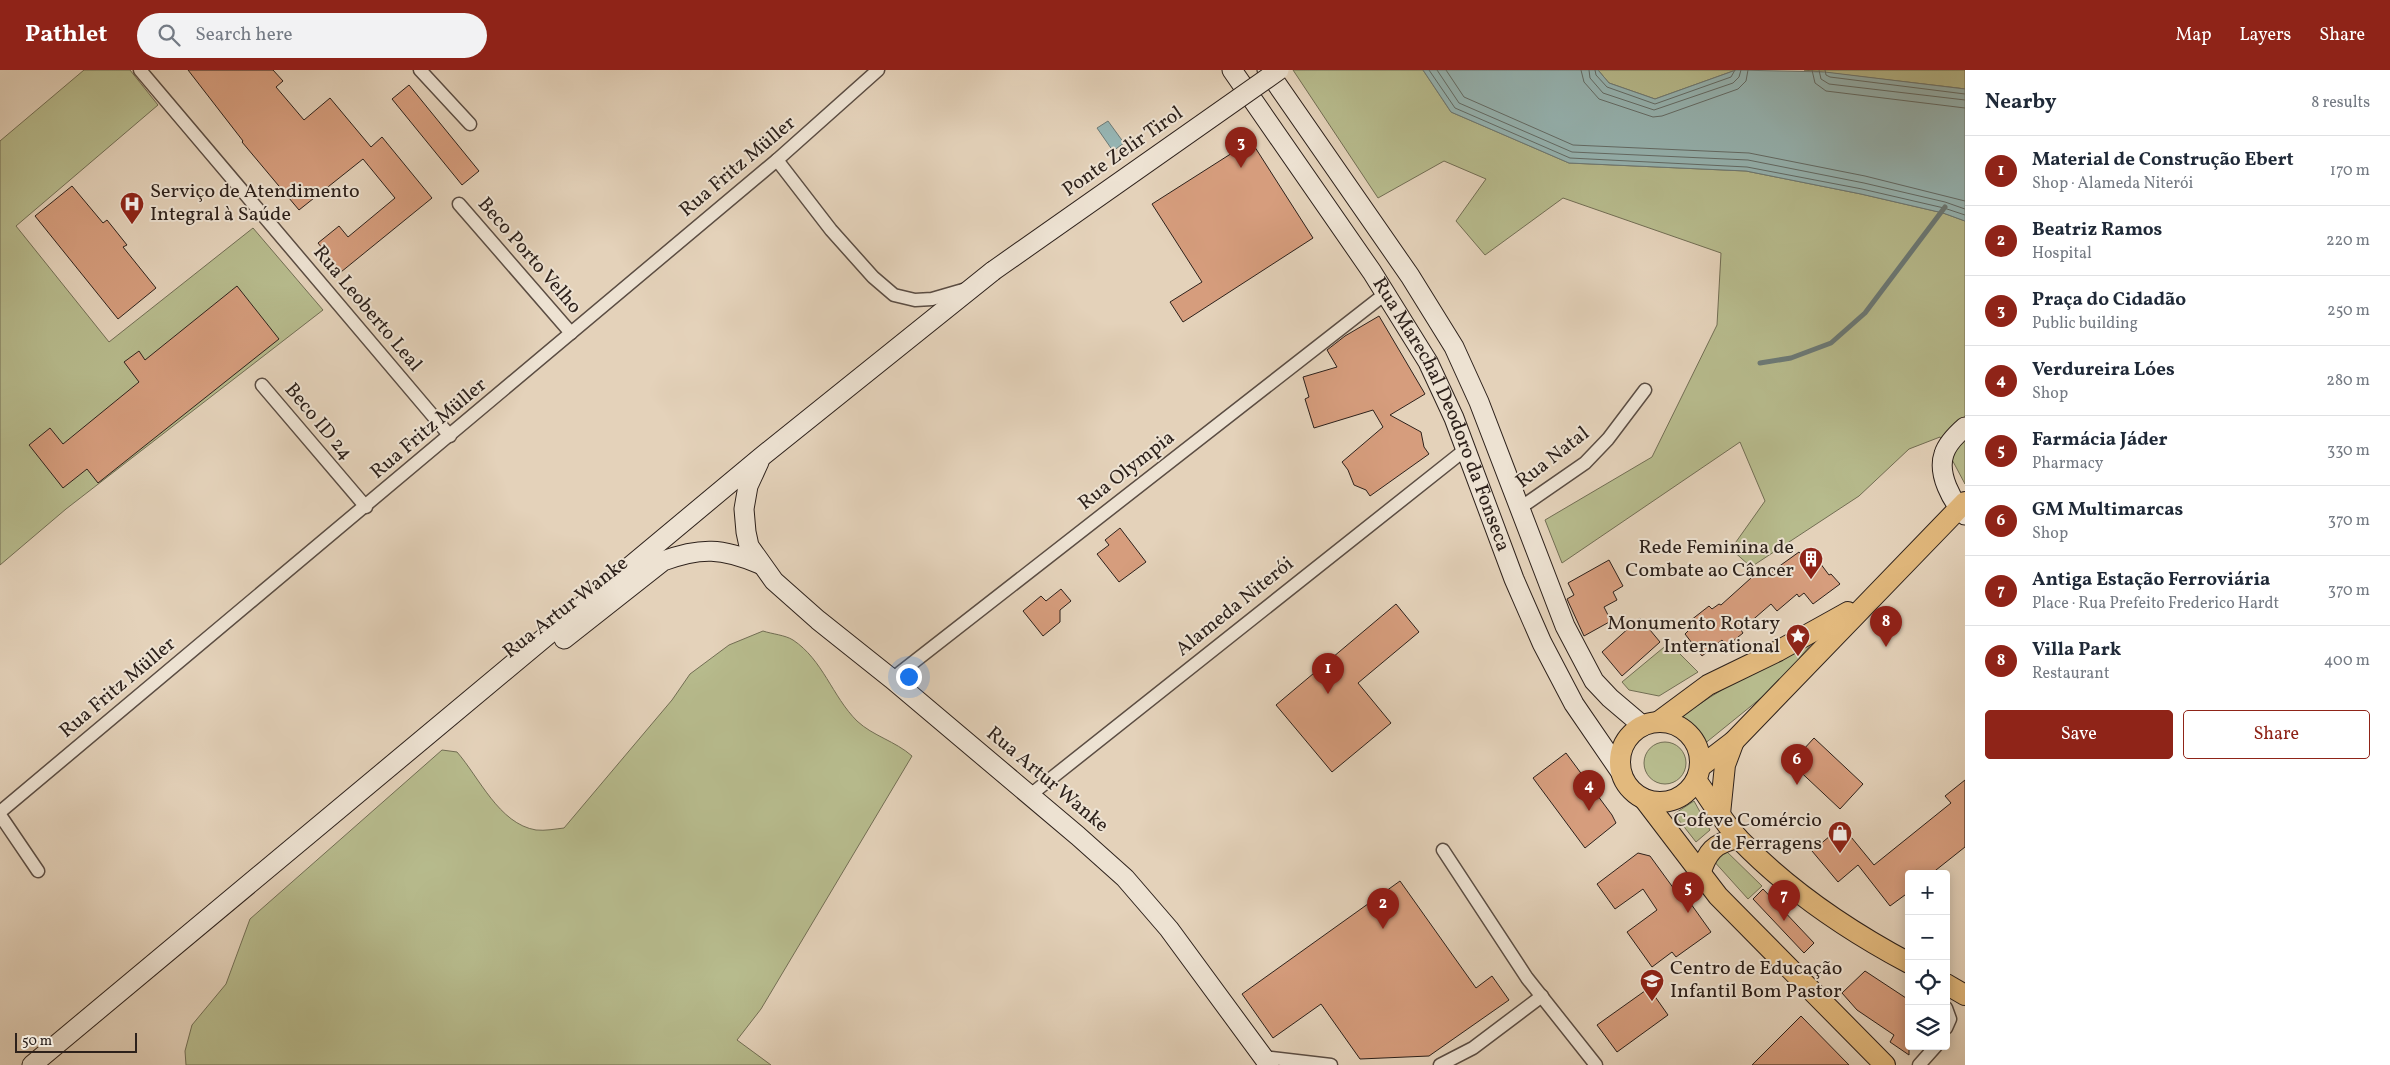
<!DOCTYPE html>
<html lang="en">
<head>
<meta charset="utf-8">
<style>
	body { margin:0; font-family:Vollkorn,serif; background:#f2f2f3; color:#1f2937 }
	.controls { position:absolute; right:15px; bottom:15px; display:grid; overflow:hidden; border-radius:5px; box-shadow:0 2px 12px #0003 }
	.controls button { width:45px; height:45px; display:grid; place-items:center; padding:0; border:0; border-bottom:1px solid #e0e1e3; background:#fff; color:#1f2937; font:25px sans-serif }
	.scale { position:absolute; left:15px; bottom:12px; width:122px; box-sizing:border-box; padding-left:5px; border:2px solid #2d211b; border-top:0; font-size:14px; line-height:18px; white-space:nowrap; color:#2d211b; -webkit-text-stroke:4px #ede2d2; paint-order:stroke }
	.you { position:absolute; left:908px; top:606px; width:18px; height:18px; margin:-12px; border:4px solid #fff; border-radius:50%; background:#1a73e8; box-shadow:0 0 0 8px #1a73e833 }
	.badge { display:grid; place-items:center; width:32px; height:32px; border-radius:50%; background:#8f2418; color:#fff; font-size:16px; font-weight:700 }
	.pin { position:absolute; translate:-50% -41px; filter:drop-shadow(0 1px 2px #0008) }
	.pin::after { content:''; position:absolute; top:26px; width:18px; height:15px; background:inherit; clip-path:polygon(0 0,100% 0,50% 100%) }
	.list { margin:0; padding:0; list-style:none }
	h2 { display:flex; justify-content:space-between; align-items:center; height:65px; margin:0; padding:0 20px; font-size:21px }
	h2 small { font-size:16px; font-weight:400; color:#747a83 }
	.list li { display:grid; grid-template-columns:32px 1fr auto; gap:15px; align-items:center; box-sizing:border-box; height:70px; padding:0 20px; border-top:1px solid #e0e1e3 }
	.list b { display:block; font-size:19px; white-space:nowrap }
	.list p { margin:0; font-size:16px; white-space:nowrap; color:#747a83 }
	.list em { font-size:16px; font-style:normal; color:#747a83 }
	.actions { display:flex; gap:10px; padding:15px 20px }
	.actions a { flex:1; padding:11px 0; border:1px solid #8f2418; border-radius:5px; text-align:center; font-size:18px; color:#8f2418 }
	.actions .main { background:#8f2418; color:#fff }
	.icon { flex:none; width:28px; height:28px; fill:none; stroke:currentColor; stroke-width:2; stroke-linecap:round; stroke-linejoin:round }
	.map { position:relative; flex:none; width:1965px; height:995px; overflow:hidden }
	header { display:flex; align-items:center; gap:30px; box-sizing:border-box; height:70px; padding:0 25px; background:#8f2418; color:#fff }
	header strong { font-size:24px }
	nav { display:flex; gap:28px; margin-inline-start:auto; font-size:18px }
	.search { width:350px; height:45px; background:#f2f2f3; display:flex; align-items:center; gap:12px; box-sizing:border-box; padding:0 18px; border-radius:28px; color:#747a83; font-size:19px }
	main { display:flex }
	aside { flex:1; background:#fff }
	.map>svg:first-child { display:block }
	.green { fill:#b7bb8d; stroke:#726e54 }
	.water { fill:#96b6b5; stroke:#6c7a77 }
	.lines { fill:none; stroke-linecap:round; stroke-linejoin:round }
	.shore { stroke:#626c68; stroke-width:1 }
	.stream { stroke:#6c7a77; stroke-width:5 }
	.building { fill:#d69d7d; stroke:#2d211b }
	.street-casing { stroke:#5b4d43; stroke-width:15 }
	.secondary-casing { stroke:#2d211b; stroke-width:21 }
	.primary-casing { stroke:#2d211b; stroke-width:22 }
	.street { stroke:#ede2d2; stroke-width:12 }
	.secondary { stroke:#ede2d2; stroke-width:19 }
	.primary { stroke:#e2b97d; stroke-width:20 }
	.secondary-bridge-casing { stroke:#2d211b; stroke-width:21; stroke-linecap:butt }
	.secondary-bridge { stroke:#ede2d2; stroke-width:19 }
	.labels { text-anchor:middle; dominant-baseline:central; stroke-width:4; stroke-linejoin:round; paint-order:stroke }
	.street-label { font-size:20px; fill:#2d211b; stroke:#ede2d2 }
	.poi-label { font-size:20px; fill:#2d211b; stroke:#ede2d2; text-anchor:end }
</style>
</head>
<body>
<header>
<strong>Pathlet</strong>
<div class="search"><svg class="icon" aria-label="search" viewBox="0 0 24 24"><circle cx="10" cy="10" r="6"/><path d="M15 15l6 6"/></svg>Search here</div>
<nav><a>Map</a><a>Layers</a><a>Share</a></nav>
</header>
<main>
<div class="map">
<svg width="1965" height="995" viewBox="0 0 1965 995">
	<rect width="100%" height="100%" fill="#e4d2ba"/>
	<filter id="stains"><feTurbulence type="fractalNoise" baseFrequency=".004" numOctaves="4"/><feColorMatrix values="0 0 0 0 .2 0 0 0 0 .09 0 0 0 0 .02 0 0 0 .5 -.17"/></filter>
	<radialGradient id="worn" r=".72"><stop offset=".6" stop-color="#630" stop-opacity="0"/><stop offset="1" stop-color="#630" stop-opacity=".3"/></radialGradient>
	<g class="green">
		<path d="M84,0H130L158,35L16,156L109,272L253,158L323,240L66,439L0,495V71Z"/>
		<path d="M1293,0H1423L1451,42L1569,93L1746,101L1861,124L1943,143L1965,151V414L1940,367L1909,379L1859,426L1751,497L1731,479L1765,431L1740,372L1562,493L1545,450L1652,387L1717,255L1721,183L1563,128L1485,185L1456,151L1486,109L1444,91L1378,128Z"/>
		<path d="M1598,0H1736L1655,29L1609,13Z"/>
		<path d="M1804,0H1965V19L1958,18Z"/>
		<path d="M763,561C772,564 785,565 793,570C823,590 832,626 857,651C873,666 895,671 912,686L761,939L737,970L771,995H186L185,981L192,955L226,914L250,849L442,680L457,682C479,707 499,754 536,760C545,761 555,759 564,758L672,630L690,604L729,575Z"/>
		<path d="M1813,572L1777,615L1703,675L1687,653L1679,649C1720,617 1767,595 1813,572Z"/>
		<path d="M1669,573L1698,602L1659,626L1629,620L1622,612Z"/>
		<circle cx="1665" cy="693" r="21"/>
		<path d="M1694,731L1710,760L1696,772L1674,744Z"/>
		<path d="M1723,778L1762,816L1748,829L1712,789Z"/>
	</g>
	<g class="water">
		<path d="M1423,0H1598L1609,13L1655,29L1736,0L1825,2L1965,19V151L1943,143L1861,124L1746,101L1569,93L1451,42Z"/>
		<path d="M1108,51L1124,73L1113,81L1097,58Z"/>
	</g>
	<g class="lines">
		<g class="shore">
			<path d="M1429,0L1455,38L1570,88L1747,97L1862,119L1944,138L1965,145"/>
			<path d="M1437,0L1459,33L1572,82L1748,90L1864,113L1945,132L1965,139"/>
			<path d="M1446,0L1464,27L1573,75L1749,83L1865,106L1965,131"/>
			<path d="M1581,0L1584,12L1599,29L1653,47L1662,46L1738,19L1746,11L1748,0"/>
			<path d="M1589,0L1590,8L1603,23L1654,40L1733,13L1739,7L1741,0"/>
			<path d="M1595,0L1596,5L1607,17L1655,34L1731,7L1735,0"/>
			<path d="M1812,0L1815,13L1826,21L1965,38"/>
			<path d="M1819,0L1821,9L1829,14L1965,30"/>
			<path d="M1825,0L1826,5L1830,7L1965,24"/>
		</g>
		<path class="stream" d="M1760,293L1791,288L1831,273L1865,243L1945,137"/>
	</g>
	<g class="building">
		<path d="M188,0H273L283,11L276,17L304,50L330,28L371,77L382,67L432,128L341,202L318,173L339,156L348,167L395,128L363,89L299,140L242,72L243,71Z"/>
		<path d="M409,15L479,101L462,115L392,29Z"/>
		<path d="M1251,71L1313,168L1183,252L1170,232L1202,212L1152,134Z"/>
		<path d="M72,116L103,153L107,150L127,175L123,177L156,218L118,249L35,146Z"/>
		<path d="M237,216L279,269L98,413L87,399L63,418L29,375L50,358L63,374L139,312L124,292L139,281L145,290Z"/>
		<path d="M1379,246L1425,324L1390,345L1421,362L1424,377L1429,384L1370,426L1366,420L1354,415L1348,400L1342,392L1383,357L1373,340L1314,358L1305,329L1309,327L1303,307L1337,297L1327,280L1345,266Z"/>
		<path d="M1120,458L1146,492L1119,512L1097,484L1109,475L1105,470Z"/>
		<path d="M1811,481L1829,505L1831,504L1840,514L1813,534L1804,523L1799,527L1797,524L1777,541L1771,534L1741,560L1743,563L1727,576L1722,570L1702,586L1685,564L1690,559L1686,554L1709,536L1712,539L1719,534L1721,535L1761,499L1767,505L1799,482L1803,487Z"/>
		<path d="M1609,490L1623,516L1613,522L1617,530L1604,537L1611,551L1584,566L1567,529L1574,525L1568,513Z"/>
		<path d="M1061,519L1071,531L1060,540V552L1043,566L1023,541L1041,526L1046,531Z"/>
		<path d="M1396,534L1419,562L1358,613L1391,653L1332,702L1276,635Z"/>
		<path d="M1640,548L1660,572L1622,606L1602,582Z"/>
		<path d="M1814,668L1863,714L1840,739L1791,693Z"/>
		<path d="M1566,683L1612,745L1616,753L1585,778L1533,708Z"/>
		<path d="M1965,710V777L1931,804H1909V822L1890,836L1858,795L1838,812L1812,781L1842,756L1874,795L1951,733L1945,726Z"/>
		<path d="M1638,783L1650,786L1677,823L1681,820L1711,862L1676,887L1672,882L1652,897L1627,862L1657,840L1643,819L1615,839L1597,814Z"/>
		<path d="M1400,811L1476,918L1492,906L1509,930L1429,986L1360,989L1321,934L1273,968L1242,924Z"/>
		<path d="M1763,819L1814,873L1804,883L1753,829Z"/>
		<path d="M1865,901L1909,930V985L1890,972L1894,965L1857,940L1842,923Z"/>
		<path d="M1649,918L1668,945L1617,982L1597,955Z"/>
		<path d="M1801,946L1849,995H1752Z"/>
	</g>
	<g class="lines">
		<defs>
			<g id="street">
				<path d="M140,0L450,366"/>
				<path d="M420,0L470,54"/>
				<path d="M777,90L831,160L873,207L894,225L915,230L932,229L963,220"/>
				<path d="M459,134L571,263"/>
				<path d="M262,315L366,437"/>
				<path d="M1520,438L1585,393L1608,369L1645,320"/>
				<path d="M892,609L1385,224"/>
				<path d="M1029,726L1466,379"/>
				<path d="M0,742L777,90L878,0"/>
				<path d="M0,745L38,801"/>
				<path d="M1443,780L1527,908L1596,995"/>
				<path d="M1946,938L1950,949L1946,958"/>
				<path d="M1264,987L1331,995"/>
				<path d="M1440,995L1473,978L1542,926"/>
				<path d="M1919,995L1936,976"/>
			</g>
			<g id="secondary">
				<path id="s1" d="M1232,0L1372,202L1428,292L1454,348L1514,509L1542,573L1574,634L1622,704"/>
				<path d="M1267,0L1410,206L1454,277L1479,332L1565,556L1594,611L1610,628L1643,656"/>
				<path d="M1965,357C1957,364 1947,374 1944,384C1937,404 1952,431 1965,445"/>
				<path d="M759,392L748,416L744,439L746,462L749,476L774,511L818,550L892,609L1078,766L1125,808L1169,859L1269,995"/>
				<path d="M564,569L663,491C701,477 722,478 760,494"/>
				<path d="M32,995L760,388L993,201"/>
			</g>
			<g id="primary">
				<path d="M1658,652L1708,615L1778,581L1848,542"/>
				<circle cx="1660" cy="692" r="40"/>
				<path d="M1700,697L1734,671L1965,432"/>
				<path d="M1696,710C1710,729 1723,752 1739,769C1787,819 1847,860 1909,893"/>
				<path d="M1644,729L1718,826L1885,995"/>
				<path d="M1720,744L1725,695L1734,671"/>
				<path d="M1700,804C1707,782 1714,773 1738,768"/>
				<path d="M1946,914L1965,925"/>
			</g>
		</defs>
		<use href="#street" class="street-casing"/>
		<use href="#secondary" class="secondary-casing"/>
		<use href="#primary" class="primary-casing"/>
		<use href="#street" class="street"/>
		<use href="#secondary" class="secondary"/>
		<use href="#primary" class="primary"/>
		<defs>
			<path id="secondary-bridge" d="M993,201L1279,0"/>
		</defs>
		<use href="#secondary-bridge" class="secondary-bridge-casing"/>
		<use href="#secondary-bridge" class="secondary-bridge"/>
	</g>
	<defs>
		<symbol id="hospital-pin" viewBox="-11 -11 22 30"><path d="M0 17L-7.5 6A9.5 9.5 0 1 1 7.5 6Z" fill="#8f2418" stroke="#ede2d2"/><path d="M-5-5h3v3.5h4V-5h3V5h-3V1.5h-4V5h-3Z" fill="#fff"/></symbol>
		<symbol id="building-pin" viewBox="-11 -11 22 30"><path d="M0 17L-7.5 6A9.5 9.5 0 1 1 7.5 6Z" fill="#8f2418" stroke="#ede2d2"/><path d="M-4-6H4V6H1V3H-1V6H-4ZM-2.5-4.3h1.7v1.8h-1.7ZM.8-4.3h1.7v1.8H.8ZM-2.5-1h1.7V.8h-1.7ZM.8-1h1.7V.8H.8Z" fill="#fff"/></symbol>
		<symbol id="sight-pin" viewBox="-11 -11 22 30"><path d="M0 17L-7.5 6A9.5 9.5 0 1 1 7.5 6Z" fill="#8f2418" stroke="#ede2d2"/><path d="M0-6L1.8-2.2L6-1.7L2.9 1.2L3.7 5.4L0 3.3L-3.7 5.4L-2.9 1.2L-6-1.7L-1.8-2.2Z" fill="#fff"/></symbol>
		<symbol id="shop-pin" viewBox="-11 -11 22 30"><path d="M0 17L-7.5 6A9.5 9.5 0 1 1 7.5 6Z" fill="#8f2418" stroke="#ede2d2"/><path d="M-5-2.5h2.3a2.7 3.5 0 0 1 5.4 0H5L5.5 6h-11ZM-1.5-2.5h3a1.5 2.3 0 0 0-3 0Z" fill="#fff"/></symbol>
		<symbol id="school-pin" viewBox="-11 -11 22 30"><path d="M0 17L-7.5 6A9.5 9.5 0 1 1 7.5 6Z" fill="#8f2418" stroke="#ede2d2"/><path d="M0-5L7-2L0 1L-7-2ZM-4 1L0 2.5L4 1V4Q0 6-4 4Z" fill="#fff"/></symbol>
	</defs>
	<g fill-rule="evenodd">
		<use href="#hospital-pin" x="118" y="120" width="28" height="38"/>
		<use href="#building-pin" x="1797" y="475" width="28" height="38"/>
		<use href="#sight-pin" x="1784" y="552" width="28" height="38"/>
		<use href="#shop-pin" x="1826" y="749" width="28" height="38"/>
		<use href="#school-pin" x="1638" y="897" width="28" height="38"/>
	</g>
	<g class="labels">
		<g class="street-label">
			<text transform="translate(1123 82) rotate(-35)">Ponte Zelir Tirol</text>
			<text transform="translate(738 97) rotate(-40)">Rua Fritz Müller</text>
			<text transform="translate(529 186) rotate(49)">Beco Porto Velho</text>
			<text transform="translate(367 239) rotate(50)">Rua Leoberto Leal</text>
			<text stroke="none"><textPath href="#s1" startOffset="405">Rua Marechal Deodoro da Fonseca</textPath></text>
			<text transform="translate(318 352) rotate(50)">Beco ID 24</text>
			<text transform="translate(429 359) rotate(-40)">Rua Fritz Müller</text>
			<text transform="translate(1553 388) rotate(-38)">Rua Natal</text>
			<text transform="translate(1127 401) rotate(-38)">Rua Olympia</text>
			<text transform="translate(1235 537) rotate(-39)">Alameda Niterói</text>
			<text transform="translate(566 538) rotate(-38)">Rua Artur Wanke</text>
			<text transform="translate(118 618) rotate(-40)">Rua Fritz Müller</text>
			<text transform="translate(1047 710) rotate(40)">Rua Artur Wanke</text>
		</g>
		<g class="poi-label">
			<text x="150" y="122" text-anchor="start">Serviço de Atendimento<tspan x="150" dy="23">Integral à Saúde</tspan></text>
			<text x="1794" y="478">Rede Feminina de<tspan x="1794" dy="23">Combate ao Câncer</tspan></text>
			<text x="1780" y="554">Monumento Rotary<tspan x="1780" dy="23">International</tspan></text>
			<text x="1822" y="751">Cofeve Comércio<tspan x="1822" dy="23">de Ferragens</tspan></text>
			<text x="1670" y="899" text-anchor="start">Centro de Educação<tspan x="1670" dy="23">Infantil Bom Pastor</tspan></text>
		</g>
	</g>
	<rect width="100%" height="100%" filter="url(#stains)"/>
	<rect width="100%" height="100%" fill="url(#worn)"/>
</svg>
<div class="controls">
<button>+</button>
<button>−</button>
<button><svg class="icon" aria-label="locate" viewBox="0 0 24 24"><circle cx="12" cy="12" r="6"/><path d="M12 2v4M12 18v4M2 12h4M18 12h4"/></svg></button>
<button><svg class="icon" aria-label="layers" viewBox="0 0 24 24"><path d="M12 4l9 5-9 5-9-5zM3 14l9 5 9-5"/></svg></button>
</div>
<div class="scale">50 m</div>
<div class="you"></div>
<div class="pin badge" style="left:1328px;top:624px">1</div>
<div class="pin badge" style="left:1383px;top:859px">2</div>
<div class="pin badge" style="left:1241px;top:98px">3</div>
<div class="pin badge" style="left:1589px;top:741px">4</div>
<div class="pin badge" style="left:1688px;top:843px">5</div>
<div class="pin badge" style="left:1797px;top:715px">6</div>
<div class="pin badge" style="left:1784px;top:851px">7</div>
<div class="pin badge" style="left:1886px;top:577px">8</div>
</div>
<aside>
<h2>Nearby<small>8 results</small></h2>
<ul class="list">
<li><span class="badge">1</span><div><b>Material de Construção Ebert</b><p>Shop · Alameda Niterói</p></div><em>170 m</em></li>
<li><span class="badge">2</span><div><b>Beatriz Ramos</b><p>Hospital</p></div><em>220 m</em></li>
<li><span class="badge">3</span><div><b>Praça do Cidadão</b><p>Public building</p></div><em>250 m</em></li>
<li><span class="badge">4</span><div><b>Verdureira Lóes</b><p>Shop</p></div><em>280 m</em></li>
<li><span class="badge">5</span><div><b>Farmácia Jáder</b><p>Pharmacy</p></div><em>330 m</em></li>
<li><span class="badge">6</span><div><b>GM Multimarcas</b><p>Shop</p></div><em>370 m</em></li>
<li><span class="badge">7</span><div><b>Antiga Estação Ferroviária</b><p>Place · Rua Prefeito Frederico Hardt</p></div><em>370 m</em></li>
<li><span class="badge">8</span><div><b>Villa Park</b><p>Restaurant</p></div><em>400 m</em></li>
</ul>
<div class="actions"><a class="main">Save</a><a>Share</a></div>
</aside>
</main>
</body>
</html>
